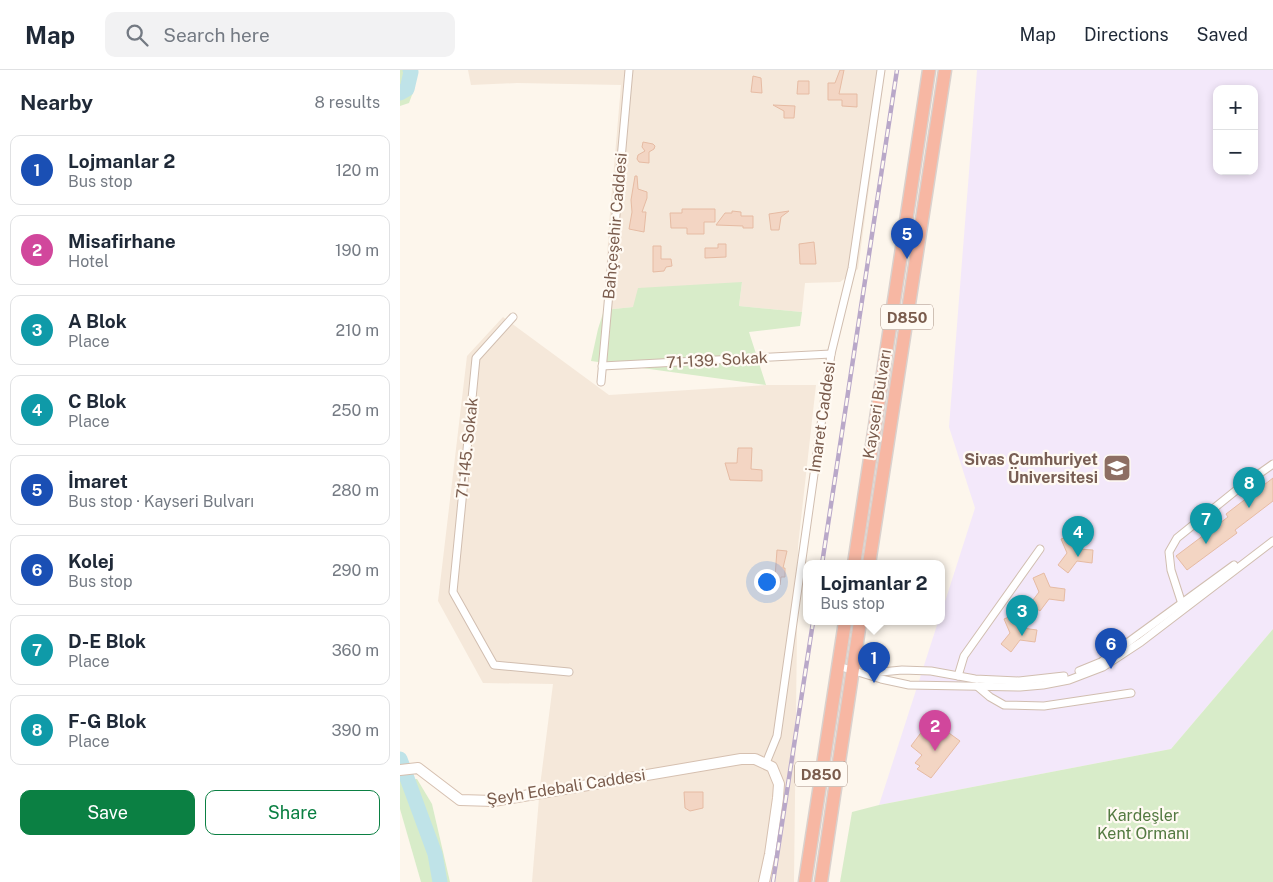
<!DOCTYPE html>
<html lang="en">
<head>
<meta charset="utf-8">
<style>
	body { margin:0; font-family:"Public Sans",sans-serif; background:#f2f2f3; color:#1f2937 }
	.controls { position:absolute; right:15px; top:15px; display:grid; overflow:hidden; border-radius:10px; box-shadow:0 2px 8px #0003 }
	.controls button { width:45px; height:45px; display:grid; place-items:center; padding:0; border:0; border-bottom:1px solid #e0e1e3; background:#fff; color:#1f2937; font:25px sans-serif }
	.you { position:absolute; left:366px; top:511px; width:18px; height:18px; margin:-12px; border:4px solid #fff; border-radius:50%; background:#1a73e8; box-shadow:0 0 0 8px #1a73e833 }
	.badge { display:grid; place-items:center; width:32px; height:32px; border-radius:50%; background:#0b8043; color:#fff; font-size:16px; font-weight:700 }
	.pin { position:absolute; translate:-50% -41px; filter:drop-shadow(0 1px 2px #0008) }
	.pin::after { content:''; position:absolute; top:26px; width:18px; height:15px; background:inherit; clip-path:polygon(0 0,100% 0,50% 100%) }
	.popup { position:absolute; left:403px; top:490px; width:142px; height:65px; box-sizing:border-box; display:grid; place-content:center; border-radius:10px; background:#fff; filter:drop-shadow(0 1px 4px #0005); font-size:16px; white-space:nowrap; color:#747a83 }
	.popup b { font-size:19px; color:#1f2937 }
	.popup::after { content:''; position:absolute; left:50%; top:100%; margin-left:-10px; border:10px solid transparent; border-top-color:#fff }
	.list { margin:0; padding:0; list-style:none }
	h2 { display:flex; justify-content:space-between; align-items:center; height:65px; margin:0; padding:0 20px; font-size:21px }
	h2 small { font-size:16px; font-weight:400; color:#747a83 }
	.list li { display:grid; grid-template-columns:32px 1fr auto; gap:15px; align-items:center; box-sizing:border-box; height:70px; margin:0 10px 10px; padding:0 10px; border:1px solid #e0e1e3; border-radius:10px }
	.list b { display:block; font-size:19px; white-space:nowrap }
	.list p { margin:0; font-size:16px; white-space:nowrap; color:#747a83 }
	.list em { font-size:16px; font-style:normal; color:#747a83 }
	.actions { display:flex; gap:10px; padding:15px 20px }
	.actions a { flex:1; padding:11px 0; border:1px solid #0b8043; border-radius:10px; text-align:center; font-size:18px; color:#0b8043 }
	.actions .main { background:#0b8043; color:#fff }
	.icon { flex:none; width:28px; height:28px; fill:none; stroke:currentColor; stroke-width:2; stroke-linecap:round; stroke-linejoin:round }
	.map { position:relative; flex:none; width:873px; height:812px; overflow:hidden }
	header { display:flex; align-items:center; gap:30px; box-sizing:border-box; height:70px; padding:0 25px; background:#fff; border-bottom:1px solid #e0e1e3 }
	header strong { font-size:24px }
	nav { display:flex; gap:28px; margin-inline-start:auto; font-size:18px }
	.search { width:350px; height:45px; background:#f2f2f3; display:flex; align-items:center; gap:12px; box-sizing:border-box; padding:0 18px; border-radius:10px; color:#747a83; font-size:19px }
	main { display:flex }
	aside { flex:1; background:#fff }
	.map>svg:first-child { display:block }
	.residential { fill:#f5e8da }
	.education { fill:#f3e8fa; fill-rule:evenodd }
	.green { fill:#d8ecc9 }
	.lines { fill:none; stroke-linecap:round; stroke-linejoin:round }
	.river { stroke:#bfe3e8; stroke-width:15 }
	.building { fill:#f3d5c3; stroke:#e6bba3 }
	.street-casing { stroke:#d1beb0; stroke-width:9 }
	.secondary-casing { stroke:#d6c0b0; stroke-width:12 }
	.highway-casing { stroke:#dad1cd; stroke-width:15 }
	.street { stroke:#fff; stroke-width:7 }
	.secondary { stroke:#fff; stroke-width:10 }
	.highway { stroke:#f7b7a3; stroke-width:12 }
	.rail-casing { stroke:#b9a8c9; stroke-width:4.5 }
	.rail { stroke:#fffaf3; stroke-width:2.5; stroke-dasharray:8; stroke-linecap:butt }
	.labels { text-anchor:middle; dominant-baseline:central; stroke-width:4.5; stroke-linejoin:round; paint-order:stroke }
	.shield { fill:#fffaf3; stroke:#a28b7f; stroke-width:1 }
	.shield-label { font-size:15px; font-weight:bold; fill:#7a5c4d }
	.street-label { font-size:16px; fill:#7a5c4d; stroke:#fffaf3 }
	.education-label { font-size:16px; font-weight:bold; fill:#785e54; stroke:#fffaf3; text-anchor:end }
	.park-label { font-size:16px; fill:#537a41; stroke:#fffaf3 }
</style>
</head>
<body>
<header>
<strong>Map</strong>
<div class="search"><svg class="icon" aria-label="search" viewBox="0 0 24 24"><circle cx="10" cy="10" r="6"/><path d="M15 15l6 6"/></svg>Search here</div>
<nav><a>Map</a><a>Directions</a><a>Saved</a></nav>
</header>
<main>
<aside>
<h2>Nearby<small>8 results</small></h2>
<ul class="list">
<li><span class="badge" style="background:#1a4fb4">1</span><div><b>Lojmanlar 2</b><p>Bus stop</p></div><em>120 m</em></li>
<li><span class="badge" style="background:#d1479c">2</span><div><b>Misafirhane</b><p>Hotel</p></div><em>190 m</em></li>
<li><span class="badge" style="background:#0f9aa8">3</span><div><b>A Blok</b><p>Place</p></div><em>210 m</em></li>
<li><span class="badge" style="background:#0f9aa8">4</span><div><b>C Blok</b><p>Place</p></div><em>250 m</em></li>
<li><span class="badge" style="background:#1a4fb4">5</span><div><b>İmaret</b><p>Bus stop · Kayseri Bulvarı</p></div><em>280 m</em></li>
<li><span class="badge" style="background:#1a4fb4">6</span><div><b>Kolej</b><p>Bus stop</p></div><em>290 m</em></li>
<li><span class="badge" style="background:#0f9aa8">7</span><div><b>D-E Blok</b><p>Place</p></div><em>360 m</em></li>
<li><span class="badge" style="background:#0f9aa8">8</span><div><b>F-G Blok</b><p>Place</p></div><em>390 m</em></li>
</ul>
<div class="actions"><a class="main">Save</a><a>Share</a></div>
</aside>
<div class="map">
<svg width="873" height="812" viewBox="0 0 873 812">
	<rect width="100%" height="100%" fill="#fdf6ec"/>
	<g class="residential">
		<path d="M68,0H485L458,199L440,212L405,213L402,242L339,236L342,212L233,237L204,240L209,155L221,15L117,13L71,15Z"/>
		<path d="M103,247L209,325L366,315H416L398,476L394,812H132L140,716L153,614L83,613L38,531L67,286Z"/>
	</g>
	<path class="education" d="M577,0H873V559L771,679L479,735L538,552H542V541L575,438L549,357ZM817,19H854V101H817Z"/>
	<g class="green">
		<path d="M0,0H12L15,17L9,33L0,36Z"/>
		<path d="M342,212L339,236L402,242L400,256L349,262L366,315L191,291L198,259L204,240L233,237L238,218Z"/>
		<path d="M873,559V812H440L452,742L479,735L771,679Z"/>
		<path d="M17,709L32,734L50,812H21L0,739V710Z"/>
	</g>
	<g class="lines">
		<g class="river">
			<path d="M0,23L7,19L11,2L10,0"/>
			<path d="M0,689L35,784L40,812"/>
		</g>
	</g>
	<g class="building">
		<path d="M440,0H444L439,24H457V37L442,36V30H428V13H435Z"/>
		<path d="M353,6L361,8L362,23L351,22Z"/>
		<path d="M398,11H409V24H397Z"/>
		<path d="M373,35L395,36L394,48H384V41Z"/>
		<path d="M243,72L253,74L255,76L254,79L249,82V93L239,92L237,89L238,85L245,81L242,77Z"/>
		<path d="M235,106H237L238,119L247,122V128L242,142H246L244,162L229,159L232,142L231,130Z"/>
		<path d="M282,139H315V152H304V164H287V158H271L270,143H282Z"/>
		<path d="M332,141L341,142V146H353V158H343V156L316,155L325,143H332Z"/>
		<path d="M389,141L381,147L379,160H371L369,144Z"/>
		<path d="M414,172L416,194H400L399,174Z"/>
		<path d="M318,174H326V187L305,188V178H318Z"/>
		<path d="M253,176H261V189H271L272,196L266,197L264,201L253,202Z"/>
		<path d="M338,378H352L351,399L362,400V411L330,410L325,393H337Z"/>
		<path d="M873,408V431L835,460L837,463L787,500L776,486L828,447L826,444Z"/>
		<path d="M673,465L678,479L693,480L692,493L677,491L668,503L658,495L667,483L661,469Z"/>
		<path d="M377,480L387,481L383,498H385V507H381L380,515H377V507H375Z"/>
		<path d="M644,503L650,517L665,519L664,531L649,529L640,541L630,534L639,522L633,508Z"/>
		<path d="M616,544L622,558L637,560L635,572L620,570L611,582L601,574L610,563L604,549Z"/>
		<path d="M526,656L538,664L542,658L560,671L531,708L517,699L520,696L515,693L522,685L511,676Z"/>
		<path d="M284,722H303V738L290,741L285,738Z"/>
	</g>
	<g class="lines">
		<defs>
			<g id="street">
				<path d="M113,247L76,288L53,522L94,595L169,602"/>
				<path d="M202,296L431,284"/>
				<path d="M201,312L229,0"/>
				<path d="M782,534L771,500L769,482L777,468L839,418L873,394"/>
				<path d="M438,596L481,609L509,615L620,617L643,615L669,610L703,597L741,572L873,471"/>
				<path d="M679,601L701,592L834,495"/>
				<path d="M471,603L502,600L531,601L575,609L619,611L664,606"/>
				<path d="M558,606L564,586L640,479"/>
				<path d="M577,616L590,627L604,635L644,636L731,623"/>
				<path d="M366,693L377,666L431,284L452,198L481,0"/>
			</g>
			<path id="secondary" d="M0,700L18,698L60,730L94,731L341,689H355L372,697L379,714L378,728L370,784L364,812"/>
			<g id="highway">
				<path d="M454,494L529,0"/>
				<path d="M469,494L545,0"/>
				<path d="M405,812L445,552"/>
				<path d="M421,812L460,552"/>
			</g>
		</defs>
		<use href="#street" class="street-casing"/>
		<use href="#secondary" class="secondary-casing"/>
		<use href="#highway" class="highway-casing"/>
		<use href="#street" class="street"/>
		<use href="#secondary" class="secondary"/>
		<use href="#highway" class="highway"/>
		<defs>
			<g id="rail">
				<path d="M422,494L497,0"/>
				<path d="M373,812L413,552"/>
			</g>
		</defs>
		<use href="#rail" class="rail-casing"/>
		<use href="#rail" class="rail"/>
	</g>
	<defs>
		<symbol id="university-square" viewBox="-11 -11 22 22"><rect x="-9" y="-9" width="18" height="18" rx="4" fill="#8d6e63" stroke="#fffaf3"/><path d="M0-5L7-2L0 1L-7-2ZM-4 1L0 2.5L4 1V4Q0 6-4 4Z" fill="#fff"/></symbol>
	</defs>
	<g fill-rule="evenodd">
		<use href="#university-square" x="701" y="382" width="32" height="32"/>
	</g>
	<g class="labels">
		<g class="shield">
			<rect x="481" y="234.5" width="52" height="25" rx="4"/>
			<rect x="395" y="691.5" width="52" height="25" rx="4"/>
		</g>
		<g class="shield-label">
			<text x="507" y="247">D850</text>
			<text x="421" y="704">D850</text>
		</g>
		<g class="street-label">
			<text transform="translate(215 156) rotate(-85)">Bahçeşehir Caddesi</text>
			<text transform="translate(317 290) rotate(-3)">71-139. Sokak</text>
			<text transform="translate(477 334) rotate(-81)">Kayseri Bulvarı</text>
			<text transform="translate(422 347) rotate(-82)">İmaret Caddesi</text>
			<text transform="translate(67 378) rotate(-84)">71-145. Sokak</text>
			<text transform="translate(166 717) rotate(-9)">Şeyh Edebali Caddesi</text>
		</g>
		<g class="education-label">
			<text x="698" y="389">Sivas Cumhuriyet<tspan x="698" dy="18">Üniversitesi</tspan></text>
		</g>
		<g class="park-label">
			<text x="743" y="745">Kardeşler<tspan x="743" dy="18">Kent Ormanı</tspan></text>
		</g>
	</g>
</svg>
<div class="controls">
<button>+</button>
<button>−</button>
</div>
<div class="you"></div>
<div class="pin badge" style="left:474px;top:613px;background:#1a4fb4">1</div>
<div class="popup"><b>Lojmanlar 2</b>Bus stop</div>
<div class="pin badge" style="left:535px;top:681px;background:#d1479c">2</div>
<div class="pin badge" style="left:622px;top:566px;background:#0f9aa8">3</div>
<div class="pin badge" style="left:678px;top:487px;background:#0f9aa8">4</div>
<div class="pin badge" style="left:507px;top:189px;background:#1a4fb4">5</div>
<div class="pin badge" style="left:711px;top:599px;background:#1a4fb4">6</div>
<div class="pin badge" style="left:806px;top:474px;background:#0f9aa8">7</div>
<div class="pin badge" style="left:849px;top:438px;background:#0f9aa8">8</div>
</div>
</main>
</body>
</html>
